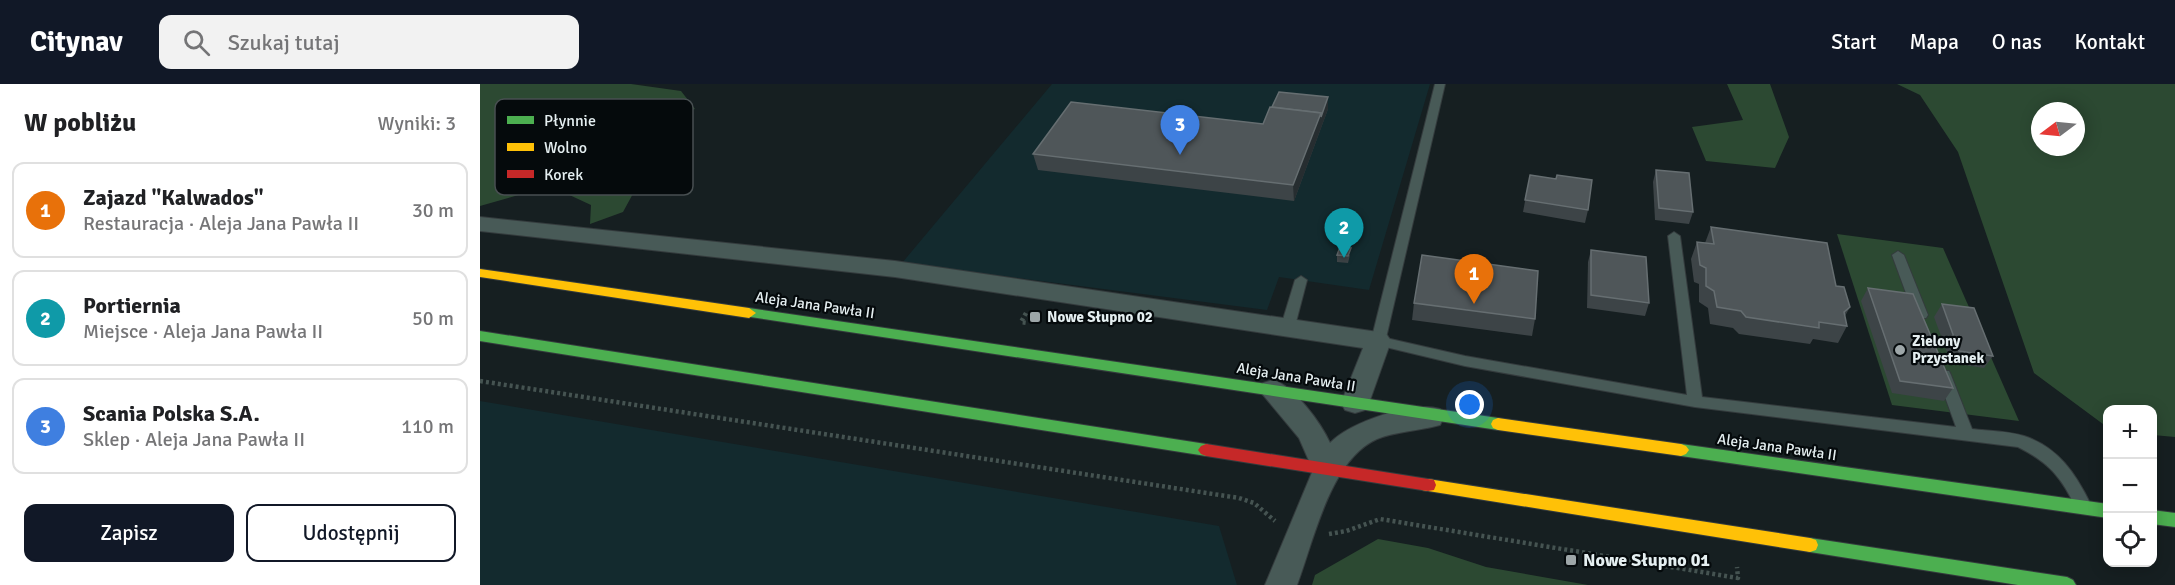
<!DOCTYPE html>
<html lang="pl">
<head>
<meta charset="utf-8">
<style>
	body { margin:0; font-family:Signika,sans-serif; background:#f2f2f2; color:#202124 }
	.controls { position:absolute; right:18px; bottom:18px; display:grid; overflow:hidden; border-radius:12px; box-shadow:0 3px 15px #0003 }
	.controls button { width:54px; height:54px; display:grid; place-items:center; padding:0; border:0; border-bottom:2px solid #e0e0e0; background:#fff; color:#202124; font:30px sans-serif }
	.compass { position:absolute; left:1551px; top:18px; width:54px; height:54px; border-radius:50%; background:#fff; box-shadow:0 3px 15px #0003; rotate:254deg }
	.you { position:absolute; left:990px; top:321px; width:21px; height:21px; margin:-15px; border:4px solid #fff; border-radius:50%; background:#1a73e8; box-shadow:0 0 0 9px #1a73e833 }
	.badge { display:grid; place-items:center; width:39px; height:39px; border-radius:50%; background:#111827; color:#fff; font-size:20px; font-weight:700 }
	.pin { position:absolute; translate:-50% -50px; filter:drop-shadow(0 2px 3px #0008) }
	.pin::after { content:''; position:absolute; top:32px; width:21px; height:18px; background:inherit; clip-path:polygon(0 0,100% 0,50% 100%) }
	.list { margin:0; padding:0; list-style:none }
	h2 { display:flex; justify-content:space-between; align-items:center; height:78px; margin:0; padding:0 24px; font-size:26px }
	h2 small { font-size:20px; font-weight:400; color:#757577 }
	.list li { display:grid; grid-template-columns:39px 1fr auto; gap:18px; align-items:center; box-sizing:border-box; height:96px; margin:0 12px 12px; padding:0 12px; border:2px solid #e0e0e0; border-radius:12px }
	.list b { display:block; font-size:22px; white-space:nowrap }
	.list p { margin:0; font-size:20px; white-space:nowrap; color:#757577 }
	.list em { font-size:20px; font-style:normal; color:#757577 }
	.actions { display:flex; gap:12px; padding:18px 24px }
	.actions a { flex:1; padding:14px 0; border:2px solid #111827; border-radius:12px; text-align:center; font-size:21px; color:#111827 }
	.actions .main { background:#111827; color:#fff }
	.icon { flex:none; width:33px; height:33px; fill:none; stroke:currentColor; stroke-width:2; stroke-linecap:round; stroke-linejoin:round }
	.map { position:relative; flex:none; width:1695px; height:501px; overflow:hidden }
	header { display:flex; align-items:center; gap:36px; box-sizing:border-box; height:84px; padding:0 30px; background:#111827; color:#fff }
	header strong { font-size:28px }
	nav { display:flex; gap:33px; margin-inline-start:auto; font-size:21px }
	.search { width:420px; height:54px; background:#f2f2f2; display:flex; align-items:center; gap:15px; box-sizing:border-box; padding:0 21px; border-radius:12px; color:#757577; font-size:22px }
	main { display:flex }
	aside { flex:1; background:#fff }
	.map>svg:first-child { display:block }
	.built { fill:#132a2e }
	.green { fill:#2c4932; fill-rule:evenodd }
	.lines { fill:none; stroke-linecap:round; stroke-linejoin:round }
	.lane-casing { stroke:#343b3d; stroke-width:2 }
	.street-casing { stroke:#343b3d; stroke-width:2 }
	.fast-casing { stroke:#343b3d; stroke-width:2 }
	.slow-casing { stroke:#343b3d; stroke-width:2 }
	.jam-casing { stroke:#343b3d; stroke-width:2 }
	.path { stroke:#455351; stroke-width:4.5; stroke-dasharray:3 3; stroke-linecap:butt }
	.lane { fill:#485a57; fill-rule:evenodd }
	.street { fill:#485a57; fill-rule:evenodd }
	.fast { fill:#4caf50; fill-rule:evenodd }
	.slow { fill:#ffc107; fill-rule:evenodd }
	.jam { fill:#c62828; fill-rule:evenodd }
	.wall { fill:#3d4447 }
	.shaded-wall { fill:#262d30 }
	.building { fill:#4f5659; stroke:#666e71; stroke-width:1.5 }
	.poi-dot { fill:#9da6a8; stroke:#050a0c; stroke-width:2 }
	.labels { text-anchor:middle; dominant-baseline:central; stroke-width:4.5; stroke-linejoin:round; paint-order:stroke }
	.street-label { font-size:15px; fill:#e5eff1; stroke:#050a0c }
	.poi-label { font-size:15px; font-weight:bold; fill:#e5eff1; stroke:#050a0c; text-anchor:start }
	.near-poi-label { font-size:18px; font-weight:bold; fill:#e5eff1; stroke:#050a0c; text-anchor:start }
	.key { fill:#050a0c; stroke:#484f51; stroke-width:1.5 }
	.key-label { font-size:16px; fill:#e5eff1 }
</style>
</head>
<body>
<header>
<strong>Citynav</strong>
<div class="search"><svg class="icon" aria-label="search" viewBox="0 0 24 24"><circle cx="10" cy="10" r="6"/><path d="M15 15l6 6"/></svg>Szukaj tutaj</div>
<nav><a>Start</a><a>Mapa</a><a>O nas</a><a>Kontakt</a></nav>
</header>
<main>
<aside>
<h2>W pobliżu<small>Wyniki: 3</small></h2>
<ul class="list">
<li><span class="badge" style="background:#e8710a">1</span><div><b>Zajazd &quot;Kalwados&quot;</b><p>Restauracja · Aleja Jana Pawła II</p></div><em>30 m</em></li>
<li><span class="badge" style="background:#0f9aa8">2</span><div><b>Portiernia</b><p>Miejsce · Aleja Jana Pawła II</p></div><em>50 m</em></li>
<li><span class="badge" style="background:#3f7fe0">3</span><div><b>Scania Polska S.A.</b><p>Sklep · Aleja Jana Pawła II</p></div><em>110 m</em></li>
</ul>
<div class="actions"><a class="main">Zapisz</a><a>Udostępnij</a></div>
</aside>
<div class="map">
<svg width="1695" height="501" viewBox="0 0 1695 501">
	<rect width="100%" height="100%" fill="#161f21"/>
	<g class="built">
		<path d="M572,0H950L889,206L799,193L787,226L422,179Z"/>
		<path d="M0,317L739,442L757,501H0Z"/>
	</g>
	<g class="green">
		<path d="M0,0H151L201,7L215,25L170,39L126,73L161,95L143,128L110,140L111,121L70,102L0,122Z"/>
		<path d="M1247,0H1290L1309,53L1295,84L1226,77L1212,43L1263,36Z"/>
		<path d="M1417,0H1695V353L1673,351L1672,326H1628L1627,343L1554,289L1478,68L1440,11ZM1560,27H1596V63H1560Z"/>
		<path d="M1357,150L1463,164L1539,337L1412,321Z"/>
		<path d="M898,455L948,464L1006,483L1108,501H832L835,491Z"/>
	</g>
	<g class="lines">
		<defs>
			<g id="lane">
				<path d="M955,0H965L906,254L985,272L1207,311L1188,152L1194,148L1200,152L1222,313L1476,343L1457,291L1459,287H1469L1471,291L1492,345C1509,347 1528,347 1544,352C1578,363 1596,390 1611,421L1609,426L1603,428L1597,426C1582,394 1570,379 1538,363L1215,323L985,282L893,260L891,257Z"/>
				<path d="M1418,167L1424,171L1448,231L1446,234H1436L1434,231L1412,171Z"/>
				<path d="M821,192L827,196L815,242L808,247L801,242L815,196Z"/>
			</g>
			<g id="street">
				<path d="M0,133L415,177L898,248L907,251L911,257L889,319L885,326L875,329L865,326L861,319L883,264L415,193L0,147Z"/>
				<path d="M793,296C814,302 841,339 850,359C870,338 932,317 960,325L964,333L960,341C939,347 917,347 897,355C850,376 834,456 817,501H785L833,386L819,354L779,306L783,299Z"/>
			</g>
			<g id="fast">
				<path d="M269,224L1018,334L1023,336L1025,340L1023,344L1018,346L264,232L262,229Z"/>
				<path d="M0,247L726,360L731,362L734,366L731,370L726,372L0,257Z"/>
				<path d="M1201,360L1628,420V434L1201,372L1196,370L1193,366L1196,362Z"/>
				<path d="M1672,426L1695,429V443L1672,440Z"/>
				<path d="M1330,454L1587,493L1593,496L1596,501H1538L1330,468L1324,466L1322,461L1324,456Z"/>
			</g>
			<g id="slow">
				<path d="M0,185L269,224L276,229L269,234L0,193Z"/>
				<path d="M1018,334L1201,360L1206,362L1209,366L1206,370L1201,372L1018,346L1013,344L1011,340L1013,336Z"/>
				<path d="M948,395L1330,454L1336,456L1338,461L1336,466L1330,468L948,407L942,406L940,401L942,396Z"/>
			</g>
			<path id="jam" d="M726,360L948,395L954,396L956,401L954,406L948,407L726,372L721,370L718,366L721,362Z"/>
		</defs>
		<use href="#lane" class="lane-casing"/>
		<use href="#street" class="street-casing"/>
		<use href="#fast" class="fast-casing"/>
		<use href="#slow" class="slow-casing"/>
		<use href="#jam" class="jam-casing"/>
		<g class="path">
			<path d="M546,229L541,238L548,239"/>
			<path d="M0,297L759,414L774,419L795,437"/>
			<path d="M849,450L866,447L900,435L1258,494L1257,483"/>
		</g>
		<use href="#lane" class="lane"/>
		<use href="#street" class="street"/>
		<use href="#fast" class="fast"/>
		<use href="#slow" class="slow"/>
		<use href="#jam" class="jam"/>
	</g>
	<g class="wall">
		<path d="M848,25L814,117L558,86L553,70L783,40Z"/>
		<path d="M1176,86L1213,128L1209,140L1175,136L1173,98Z"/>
		<path d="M1050,91L1108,126L1105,139L1043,128Z"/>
		<path d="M1231,143L1356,202L1370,223L1365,232L1367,242L1358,259L1333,255L1330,260L1259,250L1253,244L1230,240L1228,224L1219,218V200L1214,198L1211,175L1217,158L1225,159Z"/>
		<path d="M1111,166L1169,219L1165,232L1107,224L1108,178Z"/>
		<path d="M857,171H870L868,179L857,178Z"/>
		<path d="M1388,204L1473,304L1464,317L1412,309L1381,217Z"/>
		<path d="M934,219L1055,235L1052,252L932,236Z"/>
		<path d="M1462,220L1513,272L1504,284L1471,279L1454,233Z"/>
	</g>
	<path class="shaded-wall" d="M848,13V25L814,117L813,101L841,29Z"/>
	<g class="building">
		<path d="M799,8L848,13L841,33V29L792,23Z"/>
		<path d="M591,18L783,40L790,23L841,29L813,101L553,70Z"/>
		<path d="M1176,86L1209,89L1213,128L1179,124Z"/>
		<path d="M1050,91L1076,95L1077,91L1112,96L1108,126L1045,116Z"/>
		<path d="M1231,143L1347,159L1356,202L1364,203L1370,223L1364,228L1367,242L1339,238V244L1266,233L1261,227L1237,223L1234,207L1226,202V184L1220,181L1217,158L1234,160Z"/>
		<path d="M860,163L871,164L868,172L857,171Z"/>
		<path d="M1111,166L1166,173L1169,219L1111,211Z"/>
		<path d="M942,171L1058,187L1055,235L934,219Z"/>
		<path d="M1388,204L1433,210L1473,304L1420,297Z"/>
		<path d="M1462,220L1494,224L1513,272L1479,267Z"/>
	</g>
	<g class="poi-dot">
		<rect x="549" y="227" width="12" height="12" rx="3"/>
		<circle cx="1420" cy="266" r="6"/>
		<rect x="1085" y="470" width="12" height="12" rx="3"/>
	</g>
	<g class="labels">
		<g class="street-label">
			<text transform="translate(335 221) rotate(8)">Aleja Jana Pawła II</text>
			<text transform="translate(816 293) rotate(9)">Aleja Jana Pawła II</text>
			<text transform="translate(1297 363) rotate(8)">Aleja Jana Pawła II</text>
		</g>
		<g class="poi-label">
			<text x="567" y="233">Nowe Słupno 02</text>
			<text x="1432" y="257">Zielony<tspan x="1432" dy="17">Przystanek</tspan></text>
		</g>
		<g class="near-poi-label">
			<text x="1103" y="476">Nowe Słupno 01</text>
		</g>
	</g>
	<rect x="15" y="15" width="198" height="96" rx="9" class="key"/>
	<rect x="27" y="32" width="27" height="8" fill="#4caf50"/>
	<rect x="27" y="59" width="27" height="8" fill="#ffc107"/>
	<rect x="27" y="86" width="27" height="8" fill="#c62828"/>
	<g class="key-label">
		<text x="64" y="42">Płynnie</text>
		<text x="64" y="69">Wolno</text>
		<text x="64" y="96">Korek</text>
	</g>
</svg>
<div class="controls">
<button>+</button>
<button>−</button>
<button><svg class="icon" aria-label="locate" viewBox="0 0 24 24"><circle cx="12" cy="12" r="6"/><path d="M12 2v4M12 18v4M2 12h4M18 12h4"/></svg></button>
</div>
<svg class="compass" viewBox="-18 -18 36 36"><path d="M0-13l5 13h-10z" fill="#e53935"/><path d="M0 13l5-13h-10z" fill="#757577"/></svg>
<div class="you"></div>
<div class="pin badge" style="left:994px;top:220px;background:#e8710a">1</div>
<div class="pin badge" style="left:864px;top:174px;background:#0f9aa8">2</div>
<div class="pin badge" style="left:700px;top:71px;background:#3f7fe0">3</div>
</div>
</main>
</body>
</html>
